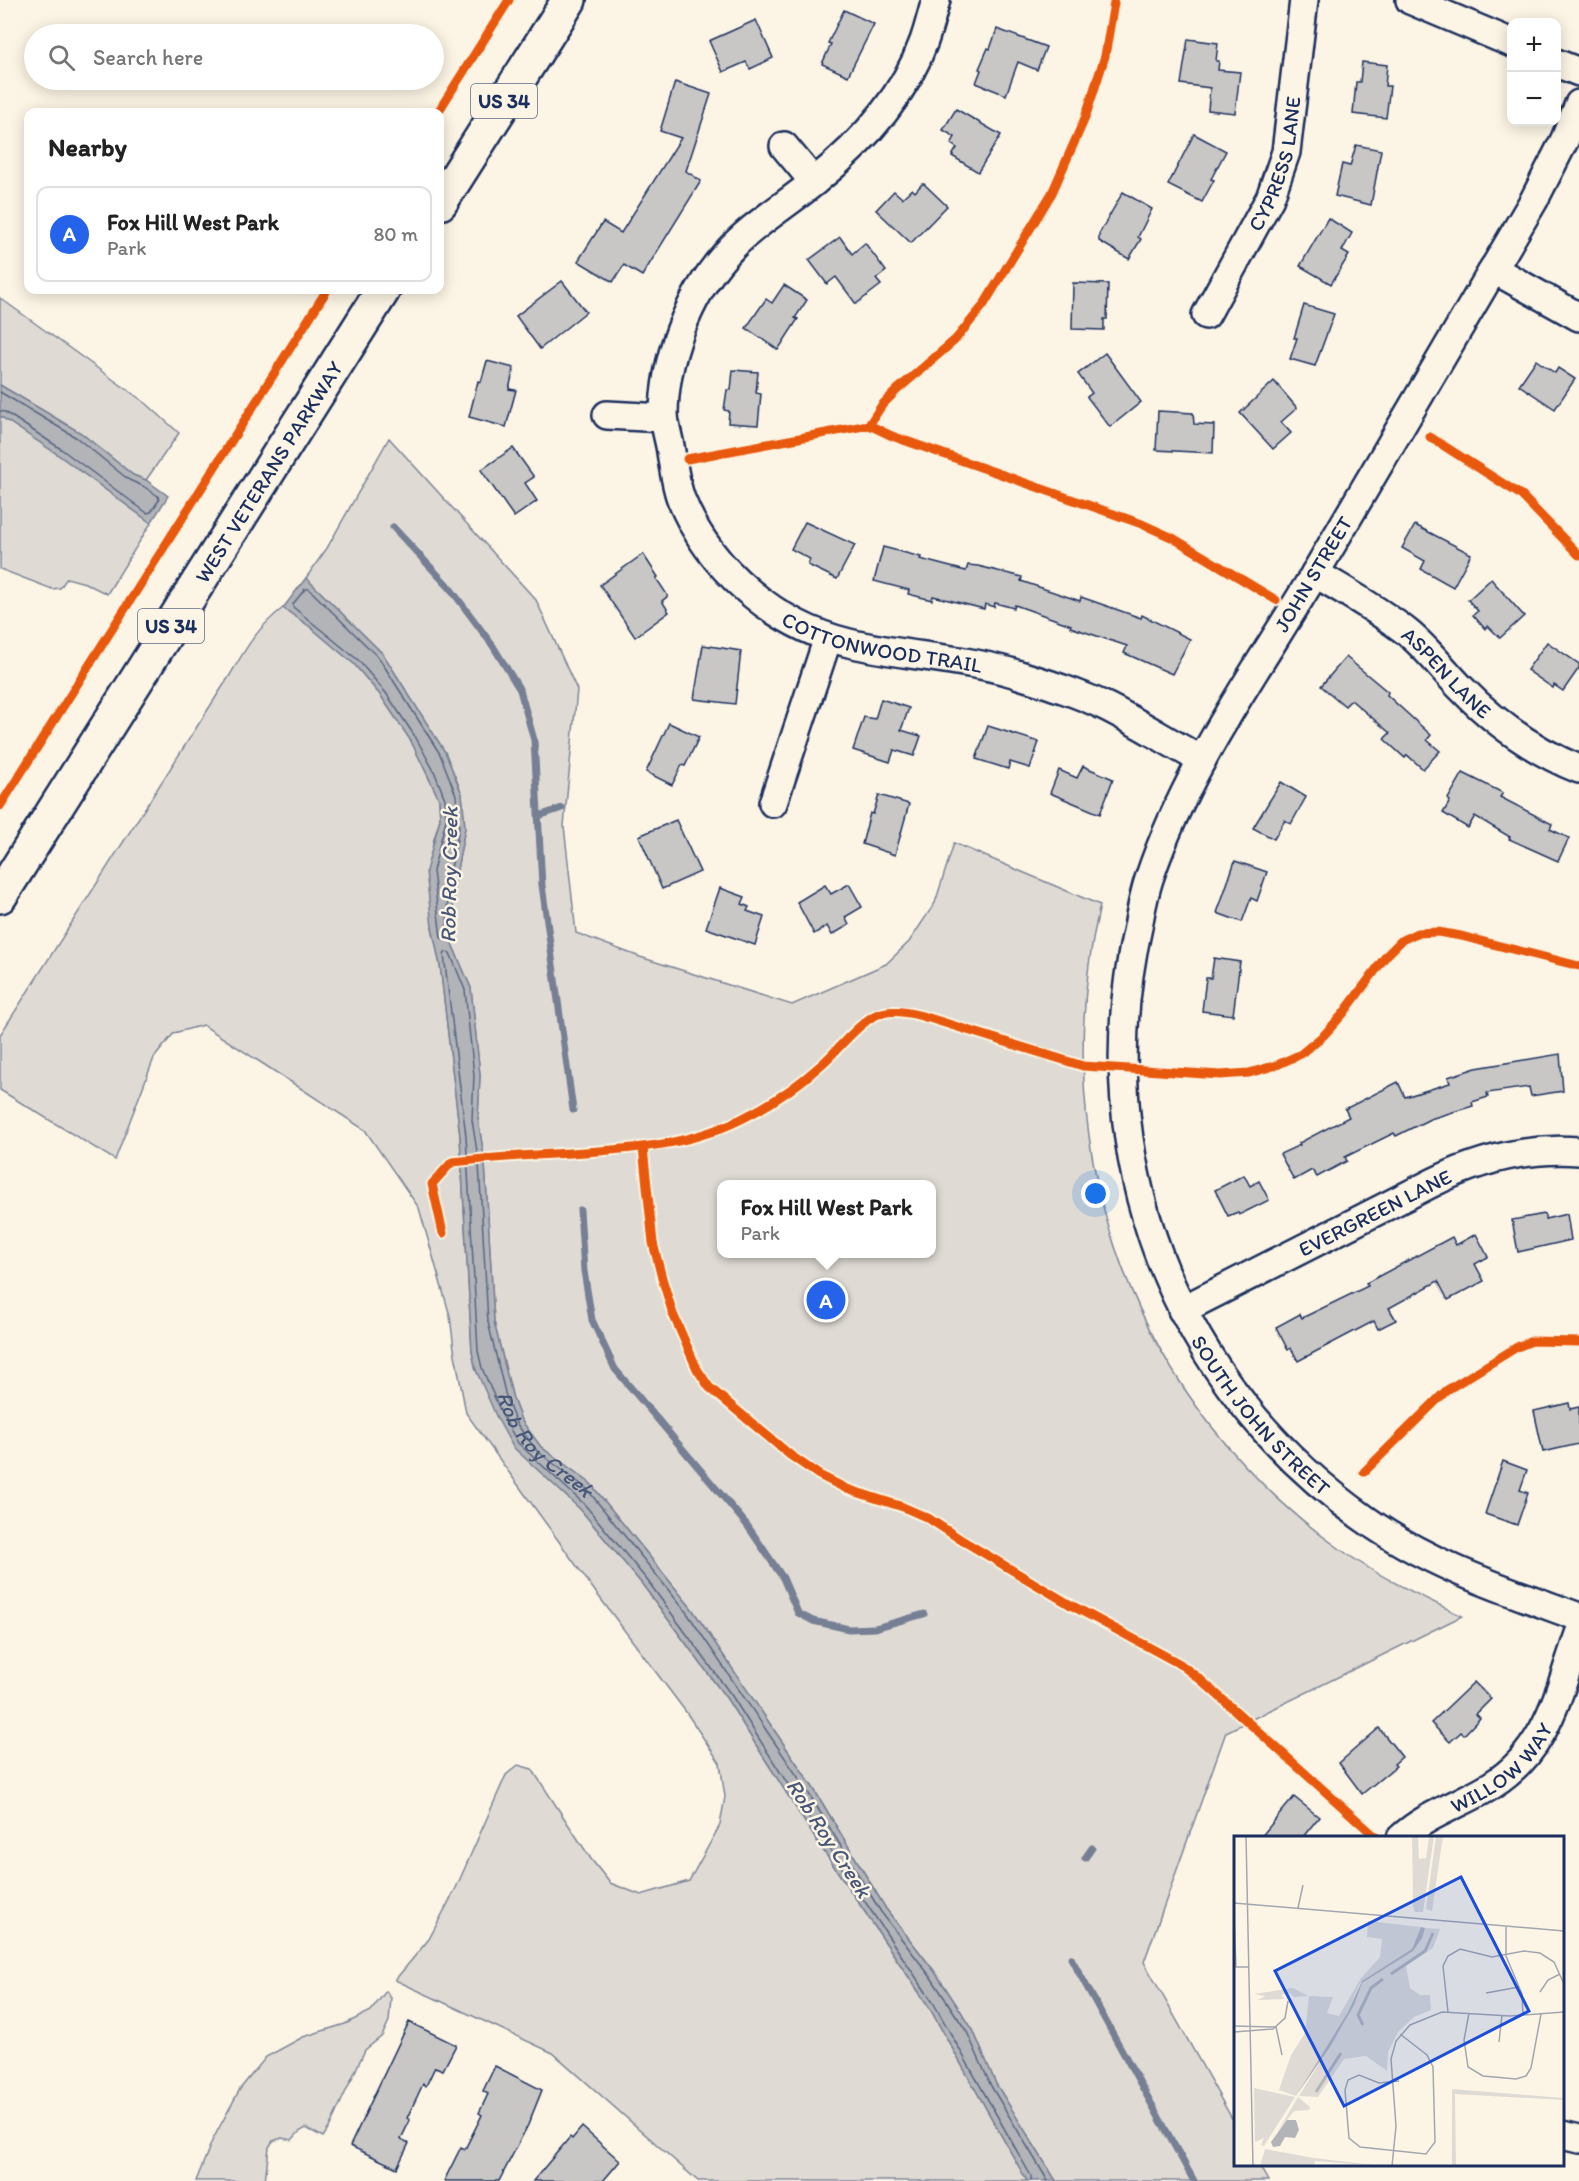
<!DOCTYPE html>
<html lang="en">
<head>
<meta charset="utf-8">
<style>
	body { margin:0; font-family:Itim,sans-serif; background:#f6f6f6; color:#222 }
	.controls { position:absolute; right:18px; top:18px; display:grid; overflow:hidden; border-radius:12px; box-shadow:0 3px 15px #0003 }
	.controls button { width:54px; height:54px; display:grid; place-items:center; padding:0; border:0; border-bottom:2px solid #e0e0e0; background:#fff; color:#222; font:30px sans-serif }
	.you { position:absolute; left:1096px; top:1194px; width:21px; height:21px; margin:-15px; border:4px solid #fff; border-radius:50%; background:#1a73e8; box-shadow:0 0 0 9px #1a73e833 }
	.badge { display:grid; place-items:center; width:39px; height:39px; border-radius:50%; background:#2563eb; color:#fff; font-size:20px; font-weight:700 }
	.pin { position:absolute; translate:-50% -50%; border:3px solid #fff; box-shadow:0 2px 6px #0006 }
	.popup { position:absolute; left:717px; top:1180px; width:219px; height:78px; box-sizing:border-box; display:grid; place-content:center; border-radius:12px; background:#fff; filter:drop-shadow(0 2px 4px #0005); font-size:20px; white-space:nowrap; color:#767676 }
	.popup b { font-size:22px; color:#222 }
	.popup::after { content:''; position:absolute; left:50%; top:100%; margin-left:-12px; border:12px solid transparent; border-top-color:#fff }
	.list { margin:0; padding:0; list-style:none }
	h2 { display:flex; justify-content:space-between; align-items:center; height:78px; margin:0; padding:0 24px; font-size:26px }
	h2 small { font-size:20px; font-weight:400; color:#767676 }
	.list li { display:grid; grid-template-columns:39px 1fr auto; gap:18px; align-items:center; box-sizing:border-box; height:96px; margin:0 12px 12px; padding:0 12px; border:2px solid #e0e0e0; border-radius:12px }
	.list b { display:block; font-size:22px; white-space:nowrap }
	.list p { margin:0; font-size:20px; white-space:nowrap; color:#767676 }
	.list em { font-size:20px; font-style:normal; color:#767676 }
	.icon { flex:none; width:33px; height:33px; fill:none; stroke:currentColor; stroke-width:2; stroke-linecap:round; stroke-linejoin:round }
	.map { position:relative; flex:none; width:1579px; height:2181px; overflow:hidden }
	.search { position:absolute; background:#fff; box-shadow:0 3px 15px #0003; left:24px; top:24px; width:420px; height:66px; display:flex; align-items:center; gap:15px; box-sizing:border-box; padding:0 21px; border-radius:33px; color:#767676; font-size:22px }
	.panel { position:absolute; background:#fff; box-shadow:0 3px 15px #0003; left:24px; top:108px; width:420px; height:186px; border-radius:12px }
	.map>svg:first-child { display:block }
	.green { fill:#dfdbd4; stroke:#7d8599; stroke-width:1.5; fill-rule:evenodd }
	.water { fill:#b2b4b8; stroke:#767f94; stroke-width:1.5 }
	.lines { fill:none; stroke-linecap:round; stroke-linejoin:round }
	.shore { stroke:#576482; stroke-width:1.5 }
	.stream { stroke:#767f94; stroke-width:7 }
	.building { fill:#c8c7c6; stroke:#1b2f5e; stroke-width:1.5 }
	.street-casing { stroke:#1b2f5e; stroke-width:32 }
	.primary-casing { stroke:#1b2f5e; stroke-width:38 }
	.street { stroke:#fcf5e5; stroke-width:27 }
	.primary { stroke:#fcf5e5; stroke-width:33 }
	.cycleway-casing { stroke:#fcf5e5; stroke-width:13 }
	.cycleway { stroke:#e8590c; stroke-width:9 }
	.labels { text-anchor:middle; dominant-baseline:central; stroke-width:5; stroke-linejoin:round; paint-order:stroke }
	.shield { fill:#fcf5e5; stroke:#5e6a86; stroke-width:1.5 }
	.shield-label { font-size:20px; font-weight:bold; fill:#1b2f5e }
	.street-label { font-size:21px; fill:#1b2f5e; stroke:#fcf5e5 }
	.water-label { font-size:22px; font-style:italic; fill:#485779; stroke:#fcf5e5 }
	.inset-river { fill:none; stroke:#b2b4b8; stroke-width:3 }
	.inset-road { fill:none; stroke:#a2a6af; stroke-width:1.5 }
	.view { fill:#1d4ed8; fill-opacity:0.15; stroke:#1d4ed8; stroke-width:3 }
	.inset-edge { fill:none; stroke:#1b2f5e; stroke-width:3 }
</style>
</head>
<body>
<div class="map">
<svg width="1579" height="2181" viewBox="0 0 1579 2181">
	<rect width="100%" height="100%" fill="#fcf5e5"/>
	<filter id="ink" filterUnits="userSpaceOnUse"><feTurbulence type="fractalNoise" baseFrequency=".0167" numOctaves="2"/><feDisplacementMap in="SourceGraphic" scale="12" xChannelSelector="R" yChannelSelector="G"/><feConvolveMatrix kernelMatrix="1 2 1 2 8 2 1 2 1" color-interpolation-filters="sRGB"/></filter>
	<g filter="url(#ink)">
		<g class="green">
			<path d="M0,298L147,404L179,433L146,480L133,475L81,433L0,385Z"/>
			<path d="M0,416L57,454L151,523L107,594L85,583L67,578L60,588L52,589L0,569Z"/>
			<path d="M389,438L536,600L577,690L564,826L576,933L640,957L792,1005L886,964L909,942L935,903L954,843L1100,905C1042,1154 1136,1408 1347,1554C1383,1579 1423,1597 1462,1616L1226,1732L1144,1962L1235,2124L1236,2164L1259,2165L1268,2181H1056L996,2084L973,2030L935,1972L886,1909L812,1786L692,1609L590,1483L541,1447L521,1420L513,1399L494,1322L485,1163L478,1119L480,1075L471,988L452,944L454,885L465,828L462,794L445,752L383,654L306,578L327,548ZM721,1184H931V1254H721Z"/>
			<path d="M283,608L309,626L354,664L381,696L411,741L439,799L440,819L433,842L432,927L440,965L460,1136L472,1352L476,1370L486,1390L544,1475L580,1509L642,1584L727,1699L815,1838L929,2007L1027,2181H698L553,2053L395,1980L429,1939L456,1888L506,1775L518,1765L532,1769L591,1859L610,1883L641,1895L689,1881L720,1825L725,1797L720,1763L686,1712L597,1594L466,1413L454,1349L450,1316L419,1208L365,1130L203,1025L174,1033L154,1058L115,1160L0,1090V1035L230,675C246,648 257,628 283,608Z"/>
			<path d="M386,1991L391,1998L389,2021L382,2036L365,2050L329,2128L323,2137L306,2128L299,2132L292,2140L282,2138L273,2141L269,2147L265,2181H196L212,2141L240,2089L266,2057L303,2037L345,2024L371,2011Z"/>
		</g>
		<g class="water">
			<path d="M0,385L81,433L133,475L146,480L168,496L151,523L57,454L0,416Z"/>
			<path d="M306,578L383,654L445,752L462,794L465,828L454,885L452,944L471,988L480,1075L478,1119L485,1163L494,1322L513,1399L521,1420L541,1447L590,1483L692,1609L812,1786L886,1909L935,1972L973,2030L996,2084L1056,2181H1027L929,2007L815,1838L727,1699L642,1584L580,1509L513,1447L497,1418L476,1370L472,1352L460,1136L440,965L432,927L426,871L440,819L439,799L411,741L381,696L354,664L309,626L283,608Z"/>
		</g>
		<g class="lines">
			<g class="shore">
				<path d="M0,392L77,438L129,480L143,486L158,496L159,500L151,512L147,513L61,449L5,412L0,411"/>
				<path d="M305,589H309L379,658L440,754L456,795L459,828L448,884L447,937L445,939L441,938L433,871L446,820L445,799L434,771L416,738L386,693L358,660L293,607V604Z"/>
				<path id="s1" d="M1031,2181V2176L934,2004L820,1835L732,1696L647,1580L585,1505L518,1443L502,1415L482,1368L478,1351L466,1136L444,955L446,952L450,953L465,990L474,1075L472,1120L479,1164L488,1322L507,1401L516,1423L537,1451L586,1488L687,1613L806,1789L881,1912L930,1976L967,2032L991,2086L1048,2181"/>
			</g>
			<g class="stream">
				<path d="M393,527L450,588L493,646L520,690L534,740L542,885L573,1110"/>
				<path d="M539,816L562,808"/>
				<path d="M580,1210L584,1271L592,1320L615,1369L747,1525L783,1578L798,1613L813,1621L849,1629L875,1628L924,1614"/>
				<path d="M1085,1858L1092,1848"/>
				<path d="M1071,1958L1194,2181"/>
			</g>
		</g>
		<g class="building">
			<path d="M844,10L874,24L848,76L822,64L831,44L828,43Z"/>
			<path d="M756,20L773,58L750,69L746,62L723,72L709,41Z"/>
			<path d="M997,29L1046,47L1037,70L1018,62L1006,95L976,83L981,70L979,69L988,48L990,49Z"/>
			<path d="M1188,39L1218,43L1216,61H1219L1218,70L1240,72L1235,113L1208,110L1210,88L1181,84Z"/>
			<path d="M1362,62L1387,65L1385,86H1390L1386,118L1353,114L1356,82H1360Z"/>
			<path d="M675,82L711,94L686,171L701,181L642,276L624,265L613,282L578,261L603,222L621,233L681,138L660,131Z"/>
			<path d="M956,109L1001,135L978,172L952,156L957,148L951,144L955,137L943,130Z"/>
			<path d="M1194,134L1226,151L1211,179L1214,180L1202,202L1168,185Z"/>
			<path d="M1356,145L1381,150L1371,205L1335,196L1342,164L1350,166Z"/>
			<path d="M922,184H924L947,206L911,243L876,210L894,191L902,198L912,189L915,192Z"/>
			<path d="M1123,192L1152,209L1138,237L1141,239L1129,259L1099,241V234Z"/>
			<path d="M1328,218L1352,233L1342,251L1349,255L1331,284L1300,266Z"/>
			<path d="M840,237L852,254L865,243L886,271L876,279L881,285L856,304L836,277L827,284L809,260Z"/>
			<path d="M562,281L586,312L540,349L516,316Z"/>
			<path d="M1073,283L1108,284L1107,319H1104V330L1072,329Z"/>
			<path d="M784,285L807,300L795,318L798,319L778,350L746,328L766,299L772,303Z"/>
			<path d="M1304,305L1334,314L1315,366L1290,359L1297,338H1294Z"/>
			<path d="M1105,353L1141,402L1110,427L1087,397L1092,393L1078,374Z"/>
			<path d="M1536,360L1555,373L1558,368L1575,379L1555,409L1519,385Z"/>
			<path d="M487,361L514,368L509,389L516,390L506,427L469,417L478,381L481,382Z"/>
			<path d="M733,370L758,372L756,393L761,394L758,425L728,423L729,411L724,410L727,390H731Z"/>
			<path d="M1274,381L1297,408L1281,422L1291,433L1273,449L1240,413Z"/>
			<path d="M1158,411L1193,413L1194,424L1214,425L1213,453L1156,450Z"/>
			<path d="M513,448L534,477L525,483L537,501L514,517L481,470Z"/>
			<path d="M805,522L855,545L837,579L808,565L810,559L791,549Z"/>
			<path d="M1415,525L1471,554L1453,587L1421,569L1425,561L1402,548Z"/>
			<path d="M883,547L921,557L920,559L966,571L968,565L978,566L1022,577L1021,581L1080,601L1081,597L1141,618L1142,615L1190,639L1172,674L1124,653L1127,646L1070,627L1071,625L1015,605L1014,608L995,603L994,607L985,604L984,609L933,596L932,600L908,594L909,590L874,581Z"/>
			<path d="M643,554L658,577L656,578L668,596L662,601L669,612L635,637L600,585Z"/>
			<path d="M1491,579L1524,616L1500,638L1488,626L1485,629L1473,615L1478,611L1468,600Z"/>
			<path d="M1547,642L1579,664V668L1563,691L1554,685L1553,688L1527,670Z"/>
			<path d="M703,645L741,651L735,704L694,699Z"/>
			<path d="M1346,657L1388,692L1387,695L1431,735L1427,740L1440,751L1423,769L1407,755L1405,758L1384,739L1390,733L1351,700L1345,706L1321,686Z"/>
			<path d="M881,699L909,708L901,730L921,736L914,756L894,750L890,762L853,750L864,717L875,719Z"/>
			<path d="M669,723L699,737L685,766L682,765L672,785L646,772Z"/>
			<path d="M988,726L1039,742L1030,768L1010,762L1008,769L976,759Z"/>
			<path d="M1083,766L1113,779L1100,814L1050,793L1059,770L1077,778Z"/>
			<path d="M1463,773L1503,793L1500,797L1552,824L1550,829L1569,838L1558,861L1509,839L1510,837L1475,816L1468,828L1443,813L1450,801L1448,799Z"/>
			<path d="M1281,782L1306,797L1291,824L1285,820L1274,839L1253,828Z"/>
			<path d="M879,795L909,804L895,855L862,844L870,813L873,814Z"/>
			<path d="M676,820L700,872L662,889L639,836Z"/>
			<path d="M1235,861L1267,872L1257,901L1251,898L1242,922L1217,913Z"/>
			<path d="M849,884L862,907L845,917L849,925L832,935L827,926L814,934L797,902L825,885L831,894Z"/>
			<path d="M720,888L745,897L742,904L749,907L747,911L764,917L755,945L706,928Z"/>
			<path d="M1214,958L1240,962L1233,1015L1202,1011L1206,978H1211Z"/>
			<path d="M1560,1054L1563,1091L1531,1096L1529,1087L1487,1093L1488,1097L1472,1102L1473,1106L1430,1119L1396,1136L1394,1133L1345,1157L1347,1161L1317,1177L1312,1170L1294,1180L1280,1154L1300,1145L1299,1143L1349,1117L1345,1109L1398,1082L1405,1097L1450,1083L1448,1077L1476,1068Z"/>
			<path d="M1244,1175L1250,1186L1259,1181L1269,1200L1239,1215L1238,1212L1228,1216L1215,1190Z"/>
			<path d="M1545,1214V1219L1567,1214L1571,1240L1518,1252L1512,1220Z"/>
			<path d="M1476,1234L1488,1257L1475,1264L1484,1281L1448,1300L1438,1281L1389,1308L1396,1320L1378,1329L1374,1321L1298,1361L1291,1348L1288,1350L1276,1327L1300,1314L1302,1318L1368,1286L1366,1283L1452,1237L1456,1245Z"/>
			<path d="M1569,1403L1570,1409L1579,1407V1444L1543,1452L1534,1411Z"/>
			<path d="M1503,1461L1527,1470L1520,1490L1528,1493L1517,1525L1485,1514Z"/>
			<path d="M1474,1682L1491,1699L1476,1714L1480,1718L1464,1735L1461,1732L1450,1742L1431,1723Z"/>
			<path d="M1379,1728L1402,1757L1394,1764L1396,1766L1362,1794L1339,1763Z"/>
			<path d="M1294,1797L1319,1817L1302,1838H1260Z"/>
			<path d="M409,2022L456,2045L443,2070L435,2067L426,2086L423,2084L407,2118L410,2120L401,2139L409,2143L397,2168L350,2146Z"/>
			<path d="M495,2066L542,2090L528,2125L499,2181H444L461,2147L465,2149L482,2115L479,2113L488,2094L483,2091Z"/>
			<path d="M582,2127L620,2161L603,2181H533L570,2137L572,2139Z"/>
		</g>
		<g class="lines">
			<defs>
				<g id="street">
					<path id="s2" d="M936,0C932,13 929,27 924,41C904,97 860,145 814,182C785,206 750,226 725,255C688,297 664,360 664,416C665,426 668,436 670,446C673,463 675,483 681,499C709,569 776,626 849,643C902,656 958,657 1010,672C1042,682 1076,692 1107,707C1139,723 1170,743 1202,760"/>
					<path d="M1410,0L1512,43"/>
					<path d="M1556,63L1579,72"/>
					<path id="s3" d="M1579,104L1565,139L1534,200C1461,323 1390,447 1317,570C1258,669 1187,766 1150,876C1144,893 1141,910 1138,927C1086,1155 1173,1384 1365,1519C1429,1565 1506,1590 1579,1617"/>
					<path d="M784,146L814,182"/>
					<path d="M1493,269L1579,317"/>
					<path id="s4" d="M1206,315L1270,198L1286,152L1304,0"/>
					<path d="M607,415L664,418"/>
					<path id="s5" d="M1315,573C1346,592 1379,610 1408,633C1428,649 1444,671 1462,689C1496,724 1534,751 1579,769"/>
					<path d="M773,803L828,638"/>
					<path id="s6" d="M1182,1310L1434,1182C1480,1159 1528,1147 1579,1151"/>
					<path id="s7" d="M1401,1838C1428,1813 1462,1804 1492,1785C1548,1750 1558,1693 1579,1634"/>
					<path d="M1562,2135L1579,2139"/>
				</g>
				<g id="primary">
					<path d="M440,203L569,0"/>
					<path id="s8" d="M0,896L383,290"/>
				</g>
			</defs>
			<use href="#street" class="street-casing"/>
			<use href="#primary" class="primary-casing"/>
			<use href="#street" class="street"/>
			<use href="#primary" class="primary"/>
			<defs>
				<g id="cycleway">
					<path d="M438,112L509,0"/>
					<path d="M869,425L882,405L897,390L955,340L983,306L1052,193L1085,118L1105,56L1114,3"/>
					<path d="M1430,437L1521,495L1579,555"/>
					<path d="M687,459L869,425L892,436L1142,524L1173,538L1276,600"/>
					<path d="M0,806L327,290"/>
					<path d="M643,1148L653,1243L662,1278L673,1314L697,1369L709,1387L790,1455L819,1475L847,1489L903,1507L928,1518L960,1539L1069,1604L1180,1664L1201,1680L1377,1838"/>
					<path d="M443,1233L432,1184L452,1162C491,1158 531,1155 570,1153C635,1149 693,1146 751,1114C776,1101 801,1083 822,1064C838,1050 853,1029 872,1017C890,1007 911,1013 929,1018L1083,1066L1220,1075L1249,1073L1277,1065L1301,1054L1324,1035L1343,1014L1386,956L1402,940L1417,933L1438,932L1461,936L1579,966"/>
					<path d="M1364,1472L1447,1390L1517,1347L1532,1341L1579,1342"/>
				</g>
			</defs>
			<use href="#cycleway" class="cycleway-casing"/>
			<use href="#cycleway" class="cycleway"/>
		</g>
	</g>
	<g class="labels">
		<g class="shield">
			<rect x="471" y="84" width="66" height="34" rx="4.5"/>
			<rect x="138" y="609" width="66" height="34" rx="4.5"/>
		</g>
		<g class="shield-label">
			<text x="504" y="101">US 34</text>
			<text x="171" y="626">US 34</text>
		</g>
		<g class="street-label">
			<text stroke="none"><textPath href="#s4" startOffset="168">CYPRESS LANE</textPath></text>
			<text stroke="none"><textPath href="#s8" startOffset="502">WEST VETERANS PARKWAY</textPath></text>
			<text transform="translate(1313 574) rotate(-59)">JOHN STREET</text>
			<text stroke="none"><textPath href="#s2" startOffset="861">COTTONWOOD TRAIL</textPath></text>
			<text stroke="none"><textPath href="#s5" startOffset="166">ASPEN LANE</textPath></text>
			<text stroke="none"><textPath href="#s6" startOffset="216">EVERGREEN LANE</textPath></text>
			<text stroke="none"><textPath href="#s3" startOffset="1462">SOUTH JOHN STREET</textPath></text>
			<text stroke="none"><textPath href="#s7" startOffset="124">WILLOW WAY</textPath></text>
		</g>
		<g class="water-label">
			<text transform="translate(449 875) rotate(-89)">Rob Roy Creek</text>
			<text stroke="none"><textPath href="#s1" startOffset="1923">Rob Roy Creek</textPath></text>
			<text transform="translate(829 1838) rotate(57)">Rob Roy Creek</text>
		</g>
	</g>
	<g transform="translate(1234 1836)">
		<rect width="330" height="330" fill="#fcf5e5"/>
		<path d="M178,0H184L185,23L192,22L195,1L200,0L189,76H181L179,71ZM202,0H209L198,75L192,73ZM134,85L187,91L178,113L126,147L114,176L62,260L45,254L57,219L71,197L75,160L99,161L93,177L105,180L127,142L146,121L148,103L133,101ZM191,92L206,93L199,112L172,130L176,152L186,159H196L197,174L180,181L164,196L154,216L153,235L132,220L110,223L84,261L65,260L110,187L128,147L176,116ZM59,152L74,160L60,161L56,157L47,159L51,163L24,164L31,160L20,158ZM20,252L61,261L30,310L27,309L30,302L21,306ZM218,253L330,262V264L221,258L222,330H218ZM64,261L76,271L75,274L60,275L43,297ZM31,313L80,322L147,330L81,325L80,330H26Z" fill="#dfdbd4"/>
		<path d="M187,91L191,92L188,102L179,115L128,147L120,169L96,211L62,260L114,176L128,145L178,113ZM53,284H62L65,294L61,302L51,301L46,310L39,311L37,306Z" fill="#b2b4b8"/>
		<path class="inset-river" d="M157,138L191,115L199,97M129,189L124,179L137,152L149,143M82,256L107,217"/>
		<path class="inset-road" d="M12,0L19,330M0,67L330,95M64,72L69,49M0,80L2,131H14M272,91V120L288,158L289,179M306,156L314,144L326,138M252,157L285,151M214,176L209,130L214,120L226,113L258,121L290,115L306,117L320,126L330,148M235,177L230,204L234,231L249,240L282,243L292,240L297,232L307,178M0,190L42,191M42,191L48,219M0,196L39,193L51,182L54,165M265,206L268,179M165,245L145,247L125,239L114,244L111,254L115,302L126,311L192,318L201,306L199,231L193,219L166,198M158,330L162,290L157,223L162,205L176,189L208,176L276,180L330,176"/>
		<path class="view" d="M227,41L295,175L110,270L41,135Z"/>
		<rect width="330" height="330" class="inset-edge"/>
	</g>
</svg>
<div class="controls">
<button>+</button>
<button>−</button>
</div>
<div class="you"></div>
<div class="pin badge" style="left:826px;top:1300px">A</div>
<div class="popup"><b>Fox Hill West Park</b>Park</div>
<div class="search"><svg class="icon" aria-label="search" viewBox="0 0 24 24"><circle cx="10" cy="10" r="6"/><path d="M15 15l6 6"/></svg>Search here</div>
<section class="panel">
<h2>Nearby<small></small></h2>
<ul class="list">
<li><span class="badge">A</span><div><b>Fox Hill West Park</b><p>Park</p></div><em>80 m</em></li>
</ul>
</section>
</div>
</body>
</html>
